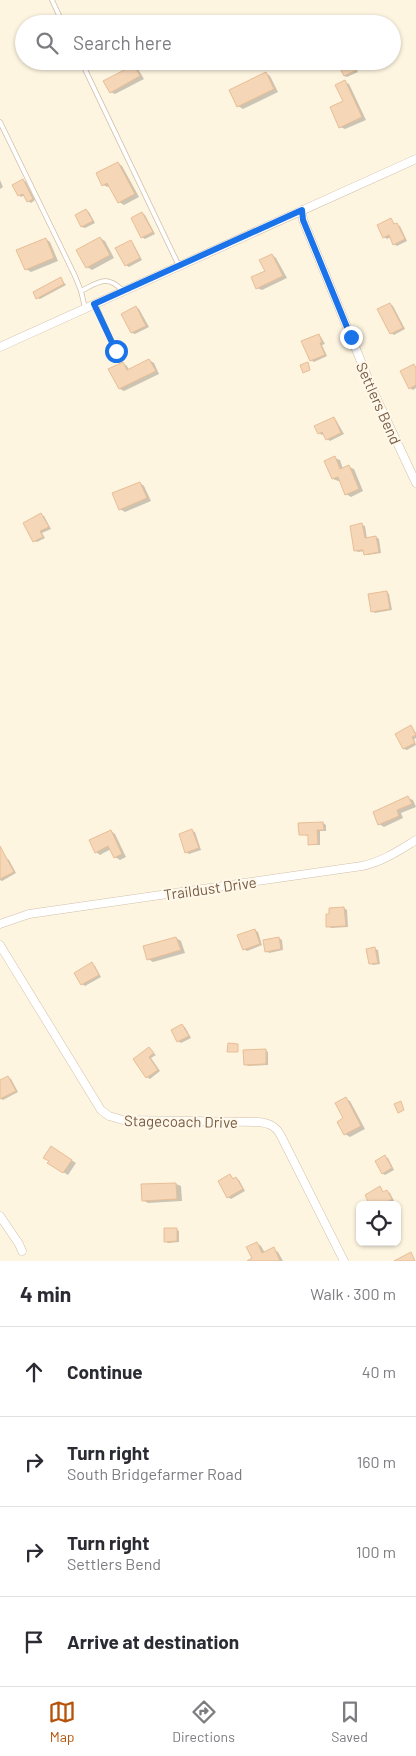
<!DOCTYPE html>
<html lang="en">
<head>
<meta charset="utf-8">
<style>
	body { margin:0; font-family:Barlow,sans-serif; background:#f2f2f3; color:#2b2b33 }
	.controls { position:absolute; right:15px; bottom:15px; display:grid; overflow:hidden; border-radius:8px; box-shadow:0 1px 4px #0004 }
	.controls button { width:45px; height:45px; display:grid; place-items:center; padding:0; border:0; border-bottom:1px solid #e1e1e2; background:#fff; color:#2b2b33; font:25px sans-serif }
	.stop { position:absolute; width:15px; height:15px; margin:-11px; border:4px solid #1a73e8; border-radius:50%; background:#fff }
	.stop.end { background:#1a73e8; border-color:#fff; box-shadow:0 1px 5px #0008 }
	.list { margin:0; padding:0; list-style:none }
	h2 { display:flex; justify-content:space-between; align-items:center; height:65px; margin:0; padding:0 20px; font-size:21px }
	h2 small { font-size:16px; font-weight:400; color:#7c7c81 }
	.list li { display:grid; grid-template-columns:32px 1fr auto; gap:15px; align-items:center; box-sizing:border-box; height:90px; padding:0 20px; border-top:1px solid #e1e1e2 }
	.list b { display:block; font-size:19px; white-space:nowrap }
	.list p { margin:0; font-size:16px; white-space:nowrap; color:#7c7c81 }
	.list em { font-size:16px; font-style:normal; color:#7c7c81 }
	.icon { flex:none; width:28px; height:28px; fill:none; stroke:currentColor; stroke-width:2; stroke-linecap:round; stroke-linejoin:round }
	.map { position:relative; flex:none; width:416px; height:1261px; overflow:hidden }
	.search { position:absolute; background:#fff; box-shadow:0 1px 4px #0004; left:15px; right:15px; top:15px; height:55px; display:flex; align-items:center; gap:12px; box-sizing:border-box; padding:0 18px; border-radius:28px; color:#7c7c81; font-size:19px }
	.sheet { height:425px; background:#fff }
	nav { display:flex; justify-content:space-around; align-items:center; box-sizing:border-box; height:70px; border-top:1px solid #e1e1e2; background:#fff; font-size:14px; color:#7c7c81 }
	nav a { display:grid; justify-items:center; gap:2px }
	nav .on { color:#b45309 }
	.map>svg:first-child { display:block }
	.shadow { fill:#0003 }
	.building { fill:#f5d6b7; stroke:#e8be96 }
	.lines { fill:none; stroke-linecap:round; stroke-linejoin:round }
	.service-casing { stroke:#d1c0aa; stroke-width:5.5 }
	.minor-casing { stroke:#d1c0aa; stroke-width:9 }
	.service { stroke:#fff; stroke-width:4 }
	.minor { stroke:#fff; stroke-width:8 }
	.route { stroke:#1a73e8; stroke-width:6 }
	.labels { text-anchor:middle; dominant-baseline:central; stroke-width:4; stroke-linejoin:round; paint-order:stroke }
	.street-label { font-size:15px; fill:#775c46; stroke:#fff8e9 }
</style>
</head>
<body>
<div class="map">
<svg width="416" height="1261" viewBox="0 0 416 1261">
	<rect width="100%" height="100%" fill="#fef5e1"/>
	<g class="shadow">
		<path d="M40,61H57L58,65L46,70L43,68Z"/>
		<path d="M337,61H352L358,72L347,77L344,76Z"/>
		<path d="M134,66L138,69L144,79L115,94L110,92Z"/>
		<path d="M266,73L270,76L278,92L243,109L238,106L230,90Z"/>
		<path d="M344,82L349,84L366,120L345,129L340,127L344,102Z"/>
		<path d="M118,163L122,166L139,197L124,205L119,202L110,186L108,187L103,185Z"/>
		<path d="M0,180L3,187L0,189Z"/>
		<path d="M23,180L26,182L35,200L31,203L28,201L25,195L21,197L19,195Z"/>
		<path d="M86,210L89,212L95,223L85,228L82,227L76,215Z"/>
		<path d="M142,213L145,215L155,234L145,239L142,237Z"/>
		<path d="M391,220L396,225L400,226L407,241L397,246L394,244L391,237L387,239L384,237Z"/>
		<path d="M100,238L105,241L114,258L92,270L87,267Z"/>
		<path d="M46,239L50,242L58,261L31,272L26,269Z"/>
		<path d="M131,242L133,243L142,260L129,267L126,265Z"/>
		<path d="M272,255L276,258L287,278L262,290L257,288L266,271Z"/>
		<path d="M61,279L66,285L40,299L37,298Z"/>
		<path d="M390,304L393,306L405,329L394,335L391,333Z"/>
		<path d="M136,307L139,309L149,327L135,334L132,333Z"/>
		<path d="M319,335L321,337L325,344L322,345L327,356L314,362L311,360Z"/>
		<path d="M149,360L154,363L159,374L124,391L120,389L122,363L127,366L129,370Z"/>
		<path d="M414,365L416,367V388L413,390L410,388Z"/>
		<path d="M334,418L336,420L344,434L330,441L327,439L324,434L322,435L319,433Z"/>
		<path d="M335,458L340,460L343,469L349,467L354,469L363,491L351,497L346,494L341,480L338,481L333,479Z"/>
		<path d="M140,483L144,486L151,501L125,512L120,509Z"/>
		<path d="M41,515L44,516L51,529L42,533L45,538L37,542L34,541Z"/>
		<path d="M362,525L365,526L367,539L376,537L379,539L381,553L368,555L365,554V551L358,552L355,550Z"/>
		<path d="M387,592L389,594L392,610L375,613L372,611Z"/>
		<path d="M411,726L416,733V738L414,739L416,745L407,750L404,749L396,734Z"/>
		<path d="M408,798L413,800L416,807L401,813L403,818L384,827L379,824Z"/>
		<path d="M323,823L326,825V831H320V845H312L310,844L309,836L300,834Z"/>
		<path d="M111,831L115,834L126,857L120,860L115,857L111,849L100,855L96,852Z"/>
		<path d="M192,831L195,832L201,850L189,854L186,852Z"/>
		<path d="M6,858L9,860L16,873L2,881L0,880V861Z"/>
		<path d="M344,908L347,910L348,927L331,928L328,926Z"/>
		<path d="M255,930L258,932L262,945L247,951L244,949Z"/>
		<path d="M176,938L181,941L185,953L153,962L148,959Z"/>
		<path d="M279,938L282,940L283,950L269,953L266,951Z"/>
		<path d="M375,949L378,950L380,964L373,965L370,963Z"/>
		<path d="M92,964L95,966L101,977L85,986L82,984Z"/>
		<path d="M182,1026L185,1027L191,1038L181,1043L178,1041Z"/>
		<path d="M149,1049L156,1055L151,1058L160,1071L150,1079L147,1077Z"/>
		<path d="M265,1050L268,1052V1065L248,1066L245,1064Z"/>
		<path d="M8,1077L11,1079L18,1092L3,1100L0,1098V1081Z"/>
		<path d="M346,1099L350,1101L365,1129L350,1137L345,1134Z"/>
		<path d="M56,1150L76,1163L68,1175L63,1172Z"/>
		<path d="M385,1157L388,1158L394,1170L385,1175L382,1173Z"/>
		<path d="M230,1176L234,1180L236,1178L239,1180L245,1191L231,1199L228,1197Z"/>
		<path d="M176,1184L181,1186L182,1201L148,1203L143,1200L142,1186Z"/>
		<path d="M380,1188L384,1193L387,1191L390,1193L394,1201L387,1205H371Z"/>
		<path d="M176,1229L179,1231V1242L168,1243L165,1241Z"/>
		<path d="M257,1243L261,1246L265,1253L273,1249L278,1252L283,1261H255Z"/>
	</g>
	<g class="building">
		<path d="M336,61H351L356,70L344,76Z"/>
		<path d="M134,65L140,76L110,93L103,81Z"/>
		<path d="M266,72L274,89L237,107L229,90Z"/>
		<path d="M345,80L362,117L339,128L330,107L343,101L335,85Z"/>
		<path d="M118,162L135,194L118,203L107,183L102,186L96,173Z"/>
		<path d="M23,179L33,199L27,202L23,194L18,196L12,185Z"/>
		<path d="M86,209L93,221L81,227L75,215Z"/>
		<path d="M142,212L153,232L141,238L131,218Z"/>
		<path d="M391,218L394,224L397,223L405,239L393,245L389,235L383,238L377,225Z"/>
		<path d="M100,237L110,255L86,268L76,250Z"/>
		<path d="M46,238L54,258L25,270L16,250Z"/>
		<path d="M131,240L140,258L125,266L115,248Z"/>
		<path d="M272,254L283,276L256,289L251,277L265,271L259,260Z"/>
		<path d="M61,277L64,284L36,299L33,292Z"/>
		<path d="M390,303L403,328L390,334L377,309Z"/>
		<path d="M136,306L146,326L131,333L121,314Z"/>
		<path d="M319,334L322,342L320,343L325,355L310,361L301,341Z"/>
		<path d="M149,359L156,371L119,389L108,369L123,362L127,370Z"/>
		<path d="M308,362L310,370L303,373L300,365Z"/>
		<path d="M414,364L416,369V385L409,389L400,371Z"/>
		<path d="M334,417L341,433L326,440L322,432L318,434L314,426Z"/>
		<path d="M335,456L340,469L349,465L359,489L345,495L338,477L332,479L324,461Z"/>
		<path d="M140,482L147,498L119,510L112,493Z"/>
		<path d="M41,513L49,527L40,531L43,537L33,542L23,523Z"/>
		<path d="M362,523L365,538L376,536L379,552L364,555L363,550L354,551L350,526Z"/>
		<path d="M387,591L390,609L371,612L368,594Z"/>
		<path d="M411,725L416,735L412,737L415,743L403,749L395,734Z"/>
		<path d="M408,796L412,804L397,810L399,816L378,825L373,812Z"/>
		<path d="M323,822L324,830H317L318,844L308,845V835H299L298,823Z"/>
		<path d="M192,829L199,848L185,853L179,834Z"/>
		<path d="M111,830L122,854L114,858L108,846L95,853L89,840Z"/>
		<path d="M0,846L14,872L0,879Z"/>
		<path d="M344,907L346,926L326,927V914H329V908Z"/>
		<path d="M255,929L260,944L243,950L237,935Z"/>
		<path d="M176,937L181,950L147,960L143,946Z"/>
		<path d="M279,937L281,949L265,952L263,940Z"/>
		<path d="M375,947L378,963L369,964L366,949Z"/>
		<path d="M92,962L99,975L81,985L74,973Z"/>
		<path d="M182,1024L189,1036L177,1042L171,1030Z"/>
		<path d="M228,1043L238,1044V1052H227Z"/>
		<path d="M149,1047L154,1053L149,1057L158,1070L146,1078L133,1059Z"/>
		<path d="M266,1049V1064L244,1065L243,1050Z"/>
		<path d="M8,1076L16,1091L0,1099V1080Z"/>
		<path d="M346,1097L361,1126L344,1135L337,1122L343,1118L335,1103Z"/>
		<path d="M401,1101L404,1110L398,1113L394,1104Z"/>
		<path d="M51,1146L72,1160L63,1173L47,1163L49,1161L43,1158Z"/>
		<path d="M385,1155L392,1168L382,1174L375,1161Z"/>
		<path d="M230,1174L233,1179L236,1177L243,1189L227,1198L218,1181Z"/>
		<path d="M176,1183L177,1199L142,1201L141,1184Z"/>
		<path d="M380,1186L383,1192L387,1190L392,1199L382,1205H370L365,1195Z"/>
		<path d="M164,1228H177V1241L164,1242Z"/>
		<path d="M257,1242L262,1253L274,1247L280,1261H247L252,1258L246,1247Z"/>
		<path d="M411,1252L415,1261H394Z"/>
	</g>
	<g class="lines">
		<defs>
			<g id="service">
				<path d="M52,0L63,24"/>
				<path d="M81,61L179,266"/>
				<path d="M0,122L75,276L81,291L85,308"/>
				<path d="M81,291C99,282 107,274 123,291"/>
				<path d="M95,304L116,351"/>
			</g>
			<g id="minor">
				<path d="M302,210L303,220L374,393L416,483"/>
				<path d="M0,347L416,159"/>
				<path d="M0,924L29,914L362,866C382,862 398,851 416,840"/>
				<path d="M0,945L101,1110L109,1116L123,1120L258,1122C269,1123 276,1126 281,1136L344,1261"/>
				<path d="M0,1216L19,1244L22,1251"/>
			</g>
		</defs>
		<use href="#service" class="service-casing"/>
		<use href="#minor" class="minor-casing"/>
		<use href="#service" class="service"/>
		<use href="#minor" class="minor"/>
	</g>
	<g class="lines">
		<path class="route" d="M116,351L94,304L302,210L303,220L351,337"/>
	</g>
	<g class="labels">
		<g class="street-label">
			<text transform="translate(379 403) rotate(66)">Settlers Bend</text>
			<text transform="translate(210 888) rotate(-8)">Traildust Drive</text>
			<text transform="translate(181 1121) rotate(1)">Stagecoach Drive</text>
		</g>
	</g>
</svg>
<div class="controls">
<button><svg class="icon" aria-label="locate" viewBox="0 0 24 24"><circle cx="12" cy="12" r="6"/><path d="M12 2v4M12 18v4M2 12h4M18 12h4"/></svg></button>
</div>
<div class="stop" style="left:116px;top:351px"></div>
<div class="stop end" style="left:351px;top:337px"></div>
<div class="search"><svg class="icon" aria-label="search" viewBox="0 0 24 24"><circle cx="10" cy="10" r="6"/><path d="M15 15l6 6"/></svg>Search here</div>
</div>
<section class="sheet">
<h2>4 min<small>Walk · 300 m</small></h2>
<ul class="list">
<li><svg class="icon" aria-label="ahead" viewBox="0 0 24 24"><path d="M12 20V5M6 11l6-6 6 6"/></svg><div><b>Continue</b></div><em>40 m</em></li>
<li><svg class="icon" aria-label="right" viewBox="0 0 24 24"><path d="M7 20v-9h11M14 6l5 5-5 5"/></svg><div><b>Turn right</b><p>South Bridgefarmer Road</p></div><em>160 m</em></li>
<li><svg class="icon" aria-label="right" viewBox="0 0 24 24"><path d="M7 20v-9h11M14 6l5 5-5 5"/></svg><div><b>Turn right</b><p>Settlers Bend</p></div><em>100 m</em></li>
<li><svg class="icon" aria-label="arrive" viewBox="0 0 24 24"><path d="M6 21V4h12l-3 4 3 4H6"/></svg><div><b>Arrive at destination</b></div></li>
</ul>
</section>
<nav>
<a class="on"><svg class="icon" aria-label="map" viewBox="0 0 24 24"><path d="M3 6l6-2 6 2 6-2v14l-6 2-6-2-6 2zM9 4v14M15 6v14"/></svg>Map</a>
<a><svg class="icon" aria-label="directions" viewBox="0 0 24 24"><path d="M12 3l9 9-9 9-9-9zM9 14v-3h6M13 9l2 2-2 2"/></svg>Directions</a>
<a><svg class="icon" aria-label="saved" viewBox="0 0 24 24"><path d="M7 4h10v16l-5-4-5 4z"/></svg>Saved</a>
</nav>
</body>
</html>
